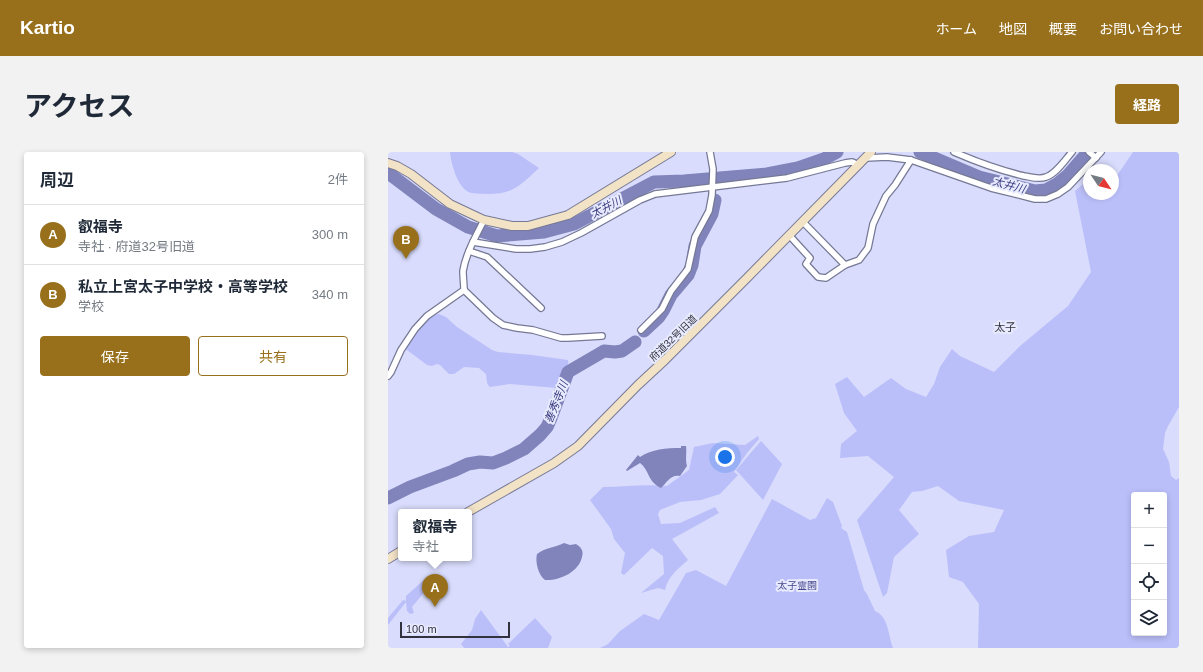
<!DOCTYPE html>
<html lang="ja">
<head>
<meta charset="utf-8">
<style>
	body { margin:0; font-family:Helvetica,"Noto Sans JP",sans-serif; background:#f2f2f3; color:#1f2937 }
	.controls { position:absolute; right:12px; bottom:12px; display:grid; overflow:hidden; border-radius:4px; box-shadow:0 2px 6px #0003 }
	.controls button { width:36px; height:36px; display:grid; place-items:center; padding:0; border:0; border-bottom:1px solid #e0e1e3; background:#fff; color:#1f2937; font:20px sans-serif }
	.compass { position:absolute; left:695px; top:12px; width:36px; height:36px; border-radius:50%; background:#fff; box-shadow:0 2px 6px #0003; rotate:125deg }
	.scale { position:absolute; left:12px; bottom:10px; width:110px; box-sizing:border-box; padding-left:4px; border:2px solid #31323e; border-top:0; font-size:11px; line-height:14px; white-space:nowrap; color:#31323e; -webkit-text-stroke:3px #e8ebfe; paint-order:stroke }
	.you { position:absolute; left:337px; top:305px; width:14px; height:14px; margin:-10px; border:3px solid #fff; border-radius:50%; background:#1a73e8; box-shadow:0 0 0 6px #1a73e833 }
	.badge { display:grid; place-items:center; width:26px; height:26px; border-radius:50%; background:#98701c; color:#fff; font-size:13px; font-weight:700 }
	.pin { position:absolute; translate:-50% -33px; filter:drop-shadow(0 1px 2px #0008) }
	.pin::after { content:''; position:absolute; top:21px; width:14px; height:12px; background:inherit; clip-path:polygon(0 0,100% 0,50% 100%) }
	.popup { position:absolute; left:10px; top:357px; width:74px; height:52px; box-sizing:border-box; display:grid; place-content:center; border-radius:4px; background:#fff; filter:drop-shadow(0 1px 3px #0005); font-size:13px; white-space:nowrap; color:#747a83 }
	.popup b { font-size:15px; color:#1f2937 }
	.popup::after { content:''; position:absolute; left:50%; top:100%; margin-left:-8px; border:8px solid transparent; border-top-color:#fff }
	.list { margin:0; padding:0; list-style:none }
	h2 { display:flex; justify-content:space-between; align-items:center; height:52px; margin:0; padding:0 16px; font-size:17px }
	h2 small { font-size:13px; font-weight:400; color:#747a83 }
	.list li { display:grid; grid-template-columns:26px 1fr auto; gap:12px; align-items:center; box-sizing:border-box; height:60px; padding:0 16px; border-top:1px solid #e0e1e3 }
	.list b { display:block; font-size:15px; white-space:nowrap }
	.list p { margin:0; font-size:13px; white-space:nowrap; color:#747a83 }
	.list em { font-size:13px; font-style:normal; color:#747a83 }
	.actions { display:flex; gap:8px; padding:12px 16px }
	.actions a { flex:1; padding:9px 0; border:1px solid #98701c; border-radius:4px; text-align:center; font-size:14px; color:#98701c }
	.actions .main { background:#98701c; color:#fff }
	.icon { flex:none; width:22px; height:22px; fill:none; stroke:currentColor; stroke-width:2; stroke-linecap:round; stroke-linejoin:round }
	.map { position:relative; flex:none; width:791px; height:496px; overflow:hidden; border-radius:4px }
	header { display:flex; align-items:center; gap:24px; box-sizing:border-box; height:56px; padding:0 20px; background:#98701c; color:#fff }
	header strong { font-size:19px }
	nav { display:flex; gap:22px; margin-inline-start:auto; font-size:14px }
	.intro { display:flex; align-items:center; justify-content:space-between; box-sizing:border-box; height:96px; padding:0 24px }
	h1 { margin:0; font-size:28px }
	.button { padding:10px 18px; border-radius:4px; background:#98701c; color:#fff; font-size:14px; font-weight:700 }
	main { display:flex; gap:24px; padding:0 24px }
	aside { flex:1; background:#fff; border-radius:4px; box-shadow:0 2px 6px #0003 }
	.map>svg:first-child { display:block }
	.green { fill:#babff9; fill-rule:evenodd }
	.water { fill:#8084bb }
	.lines { fill:none; stroke-linecap:round; stroke-linejoin:round }
	.river { stroke:#8084bb; stroke-width:13 }
	.street-casing { stroke:#767995; stroke-width:8 }
	.secondary-casing { stroke:#767995; stroke-width:10 }
	.street { stroke:#fff; stroke-width:5.5 }
	.secondary { stroke:#f2e2c6; stroke-width:8 }
	.labels { text-anchor:middle; dominant-baseline:central; stroke-width:4; stroke-linejoin:round; paint-order:stroke }
	.street-label { font-size:10px; fill:#31323e; stroke:#e8ebfe }
	.park-label { font-size:10px; fill:#48488e; stroke:#e8ebfe }
	.water-label { font-size:11px; font-style:italic; fill:#3c3b7f; stroke:#e8ebfe }
	.neighbourhood-label { font-size:11px; fill:#31323e; stroke:#e8ebfe }
</style>
</head>
<body>
<header>
<strong>Kartio</strong>
<nav><a>ホーム</a><a>地図</a><a>概要</a><a>お問い合わせ</a></nav>
</header>
<div class="intro"><h1>アクセス</h1><a class="button">経路</a></div>
<main>
<aside>
<h2>周辺<small>2件</small></h2>
<ul class="list">
<li><span class="badge">A</span><div><b>叡福寺</b><p>寺社 · 府道32号旧道</p></div><em>300 m</em></li>
<li><span class="badge">B</span><div><b>私立上宮太子中学校・高等学校</b><p>学校</p></div><em>340 m</em></li>
</ul>
<div class="actions"><a class="main">保存</a><a>共有</a></div>
</aside>
<div class="map">
<svg width="791" height="496" viewBox="0 0 791 496">
	<rect width="100%" height="100%" fill="#d9dcfc"/>
	<g class="green">
		<path d="M62,0H124L130,2L151,16C144,22 136,31 127,36C119,41 110,42 100,42C94,41 84,43 79,39C69,33 63,11 62,0Z"/>
		<path d="M745,0H791V255L780,274L777,281L775,297L781,310L783,324L788,328L791,326V496H590L591,452L575,430L561,425L558,398L581,384L606,380L616,358L571,349L550,334L534,339L524,340L511,358L531,382L506,405L499,441L495,445L469,368L506,325L480,304L452,306L453,292L469,279L456,261L447,232L459,225L476,245L503,226L518,237L538,245L546,232L552,215L564,197L572,204L606,220L632,194L680,154L703,120L687,39L701,27V42H725V25H728ZM746,343H776V481H746Z"/>
		<path d="M51,162L58,165L69,175L104,198L110,200L144,203L180,208C182,219 175,228 169,236L122,232L102,235C98,232 99,227 98,222L91,216L76,215L66,222H61L52,213L49,212L44,214L39,213L15,195C25,184 35,165 51,162Z"/>
		<path d="M370,284L371,287L359,301L346,320L350,323L332,342L313,348L292,350L272,358L270,362L273,372L292,371L327,355L331,361L284,387L300,408C290,417 280,424 277,438L270,436L253,441L276,422L275,404L264,396L236,423L233,421L237,401L226,387L223,377L202,348L215,335C236,335 258,332 279,334L301,318L306,295L325,291L357,293Z"/>
		<path d="M373,289L394,312L375,348L348,318Z"/>
		<path d="M439,346L445,350L454,374L453,376L459,380L476,438L479,442L487,459C501,465 500,483 505,496H212L220,492L232,479L256,462L271,468L298,421L308,418L338,434L384,347L422,368L428,366Z"/>
		<path d="M38,426L40,427C40,439 31,446 24,455L26,461L22,462L19,459L18,450L0,473V466L15,448L18,449V444Z"/>
		<path d="M93,458L120,495L122,494L120,492L147,466L164,485L160,496H76L73,492L84,478L87,467Z"/>
	</g>
	<g class="water">
		<path d="M293,294H298C299,301 297,307 299,314L292,324C283,322 279,330 273,336C259,329 262,319 252,311L239,319L238,318L250,303L252,305C264,297 278,296 293,296Z"/>
		<path d="M176,391L182,393L188,392C193,395 196,399 194,405C191,420 171,429 157,428C150,423 147,409 149,402C158,395 167,396 176,391Z"/>
	</g>
	<g class="lines">
		<g class="river">
			<path d="M532,0L591,25L647,39L658,38L669,32L680,23L700,0"/>
			<path d="M0,22L3,23L48,57L80,75L109,84L156,80L186,72L266,30L296,29L379,22L410,16L436,7L449,0"/>
			<path d="M256,179L271,165L275,159L283,143L300,123L304,113L307,94L324,62L327,48"/>
			<path d="M0,346L22,335L65,319L80,312L92,310L105,311L118,306L136,297L152,283L159,275L163,266L180,220L216,199L227,200L234,199L247,190"/>
		</g>
		<defs>
			<g id="street">
				<path d="M566,0C589,10 611,18 636,24C643,25 651,28 658,25C668,22 677,8 684,0"/>
				<path d="M701,0L708,6"/>
				<path d="M478,6L499,5L523,8L603,36L647,47H658L670,42L680,35L713,0"/>
				<path d="M415,70L457,113"/>
				<path d="M401,83L422,106L418,112L430,125L438,126L457,113L471,108L480,96L485,72L498,44L507,33L523,8"/>
				<path d="M85,90L128,97H142L157,95L174,90L193,81L252,48L267,42L399,26L457,11L464,10L471,13"/>
				<path d="M81,99L99,105L153,156"/>
				<path d="M76,138L105,166L115,173L129,176L145,178L173,186H180L214,184"/>
				<path d="M253,178L274,157L283,139L300,117L307,85L321,59L324,43L325,17L322,0"/>
				<path d="M0,224L3,220L13,198L27,177L39,164L76,138C76,132 75,125 75,119C78,101 88,84 96,68"/>
			</g>
			<g id="secondary">
				<path d="M0,11L9,14L23,22L62,52L96,68L124,74H140L180,63L283,0"/>
				<path d="M80,360L166,311L190,294L250,233L277,208L359,126L483,0"/>
				<path d="M0,407L13,399"/>
			</g>
		</defs>
		<use href="#street" class="street-casing"/>
		<use href="#secondary" class="secondary-casing"/>
		<use href="#street" class="street"/>
		<use href="#secondary" class="secondary"/>
	</g>
	<g class="labels">
		<g class="street-label">
			<text transform="translate(285 186) rotate(-44)">府道32号旧道</text>
		</g>
		<g class="park-label">
			<text x="409" y="433">太子霊園</text>
		</g>
		<g class="water-label">
			<text transform="translate(621 33) rotate(15)">太井川</text>
			<text transform="translate(218 55) rotate(-28)">太井川</text>
			<text transform="translate(168 250) rotate(-68)">善秀寺川</text>
		</g>
		<g class="neighbourhood-label">
			<text x="617" y="175">太子</text>
		</g>
	</g>
</svg>
<div class="controls">
<button>+</button>
<button>−</button>
<button><svg class="icon" aria-label="locate" viewBox="0 0 24 24"><circle cx="12" cy="12" r="6"/><path d="M12 2v4M12 18v4M2 12h4M18 12h4"/></svg></button>
<button><svg class="icon" aria-label="layers" viewBox="0 0 24 24"><path d="M12 4l9 5-9 5-9-5zM3 14l9 5 9-5"/></svg></button>
</div>
<svg class="compass" viewBox="-18 -18 36 36"><path d="M0-13l5 13h-10z" fill="#e53935"/><path d="M0 13l5-13h-10z" fill="#747a83"/></svg>
<div class="scale">100 m</div>
<div class="you"></div>
<div class="pin badge" style="left:47px;top:455px">A</div>
<div class="popup"><b>叡福寺</b>寺社</div>
<div class="pin badge" style="left:18px;top:107px">B</div>
</div>
</main>
</body>
</html>
